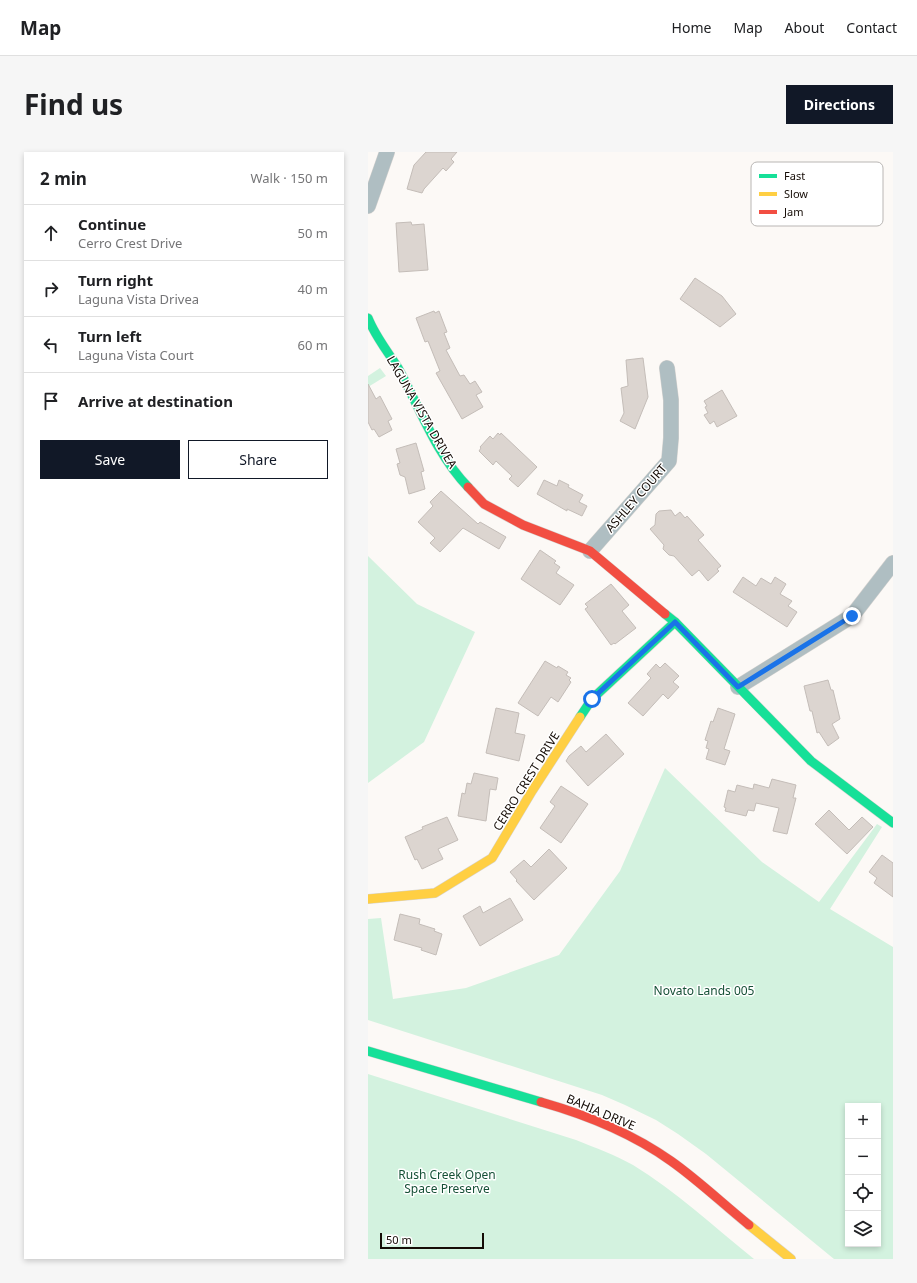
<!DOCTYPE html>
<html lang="en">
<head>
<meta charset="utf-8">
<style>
	body { margin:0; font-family:"Noto Sans",sans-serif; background:#f6f6f6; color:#202124 }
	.controls { position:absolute; right:12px; bottom:12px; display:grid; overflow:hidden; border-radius:0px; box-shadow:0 2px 6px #0003 }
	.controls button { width:36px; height:36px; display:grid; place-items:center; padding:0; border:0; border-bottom:1px solid #e0e0e0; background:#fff; color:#202124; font:20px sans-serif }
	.scale { position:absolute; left:12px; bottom:10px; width:104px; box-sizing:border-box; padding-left:4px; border:2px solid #150c06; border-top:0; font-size:11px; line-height:14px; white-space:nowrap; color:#150c06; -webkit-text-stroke:3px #fff; paint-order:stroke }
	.stop { position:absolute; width:12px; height:12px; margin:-9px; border:3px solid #1a73e8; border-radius:50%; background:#fff }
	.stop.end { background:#1a73e8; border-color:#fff; box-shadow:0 1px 4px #0008 }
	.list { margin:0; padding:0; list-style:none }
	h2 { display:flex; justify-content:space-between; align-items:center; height:52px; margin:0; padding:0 16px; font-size:17px }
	h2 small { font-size:13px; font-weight:400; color:#757577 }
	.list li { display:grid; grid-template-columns:26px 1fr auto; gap:12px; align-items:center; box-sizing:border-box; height:56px; padding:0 16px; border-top:1px solid #e0e0e0 }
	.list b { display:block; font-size:15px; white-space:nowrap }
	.list p { margin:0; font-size:13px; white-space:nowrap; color:#757577 }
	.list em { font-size:13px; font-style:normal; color:#757577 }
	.actions { display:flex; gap:8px; padding:12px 16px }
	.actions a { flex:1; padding:9px 0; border:1px solid #111827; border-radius:0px; text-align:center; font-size:14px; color:#111827 }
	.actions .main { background:#111827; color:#fff }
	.icon { flex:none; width:22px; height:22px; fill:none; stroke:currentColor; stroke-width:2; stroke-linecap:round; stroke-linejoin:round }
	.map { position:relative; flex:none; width:525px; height:1107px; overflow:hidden; border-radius:0px }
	header { display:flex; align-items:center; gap:24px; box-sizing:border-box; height:56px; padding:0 20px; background:#fff; border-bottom:1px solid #e0e0e0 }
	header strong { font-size:19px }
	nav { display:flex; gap:22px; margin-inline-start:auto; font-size:14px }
	.intro { display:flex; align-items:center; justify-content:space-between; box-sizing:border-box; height:96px; padding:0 24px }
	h1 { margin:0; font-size:28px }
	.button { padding:10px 18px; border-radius:0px; background:#111827; color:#fff; font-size:14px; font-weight:700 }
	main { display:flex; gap:24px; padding:0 24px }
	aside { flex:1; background:#fff; border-radius:0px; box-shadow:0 2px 6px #0003 }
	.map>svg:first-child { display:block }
	.green { fill:#d3f2df; fill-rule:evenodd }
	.building { fill:#dcd5d0; stroke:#c4bdb8 }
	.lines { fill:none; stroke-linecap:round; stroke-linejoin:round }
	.street-casing { stroke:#d6d3d0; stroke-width:16 }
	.fast-casing { stroke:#d6d3d0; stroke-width:10 }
	.slow-casing { stroke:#d6d3d0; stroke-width:10 }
	.jam-casing { stroke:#d6d3d0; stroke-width:10 }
	.street { stroke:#afbec2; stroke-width:15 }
	.fast { stroke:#16e098; stroke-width:9 }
	.slow { stroke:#ffcf43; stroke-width:9 }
	.jam { stroke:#f24e42; stroke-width:9 }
	.route { stroke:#1a73e8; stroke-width:5 }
	.labels { text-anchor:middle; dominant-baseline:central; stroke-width:3; stroke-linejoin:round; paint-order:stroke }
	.street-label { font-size:12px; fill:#150c06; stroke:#fff }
	.park-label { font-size:12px; fill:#155036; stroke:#fff }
	.key { fill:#fff; stroke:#b9b6b4; stroke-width:1 }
	.key-label { font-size:11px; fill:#150c06 }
</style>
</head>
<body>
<header>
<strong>Map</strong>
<nav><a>Home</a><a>Map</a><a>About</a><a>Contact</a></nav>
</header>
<div class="intro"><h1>Find us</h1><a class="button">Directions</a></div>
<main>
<aside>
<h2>2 min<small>Walk · 150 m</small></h2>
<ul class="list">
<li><svg class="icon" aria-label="ahead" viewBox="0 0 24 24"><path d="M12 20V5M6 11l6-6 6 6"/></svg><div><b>Continue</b><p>Cerro Crest Drive</p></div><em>50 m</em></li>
<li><svg class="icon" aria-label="right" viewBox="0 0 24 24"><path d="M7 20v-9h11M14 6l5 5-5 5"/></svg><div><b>Turn right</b><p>Laguna Vista Drivea</p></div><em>40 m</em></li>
<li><svg class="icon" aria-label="left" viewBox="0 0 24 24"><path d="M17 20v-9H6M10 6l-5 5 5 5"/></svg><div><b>Turn left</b><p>Laguna Vista Court</p></div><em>60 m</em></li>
<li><svg class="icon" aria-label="arrive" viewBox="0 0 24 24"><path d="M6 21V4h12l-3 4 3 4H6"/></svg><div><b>Arrive at destination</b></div></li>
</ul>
<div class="actions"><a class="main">Save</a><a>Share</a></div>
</aside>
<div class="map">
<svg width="525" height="1107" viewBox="0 0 525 1107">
	<rect width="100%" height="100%" fill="#fcf9f6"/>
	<g class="green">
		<path d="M12,216L18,224L0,235V224Z"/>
		<path d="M0,404L49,452L107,480L56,590L0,631Z"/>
		<path d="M297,616L394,710L451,750L509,672L514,675L462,757L525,795V1107H466L338,1002L310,982L288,968L257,953L234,943L0,868V767L13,766L25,847L98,836L191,803L252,719ZM480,954H510V1092H480Z"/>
		<path d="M0,922L208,988C228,996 247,1003 265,1013C308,1039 346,1075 386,1107H0Z"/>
	</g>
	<g class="building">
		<path d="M58,0H89L83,7L86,10L78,19L75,16L56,37L54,41L39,37L46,13Z"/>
		<path d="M43,70L44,73L56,72L60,118L31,120L28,71Z"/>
		<path d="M327,126L354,144L368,162L352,175L312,147Z"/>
		<path d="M66,159L67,161L71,159L79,180L76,181L82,196L78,198L92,224L96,223L102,232L107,229L114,240L108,243L115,255L94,267L68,221L72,219L60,189L57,190L48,166Z"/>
		<path d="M275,206L280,245L267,277L252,269L256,261L253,236L260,234L258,208Z"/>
		<path d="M0,232L8,247L12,244L24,267L20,269L24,278L11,285L6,277L4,278L0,270Z"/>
		<path d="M354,238L369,264L349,275L346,269L342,272L336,263L340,261L337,255L339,254L336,249Z"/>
		<path d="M130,281L132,283L133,281L169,315L150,335L141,327L144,324L128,309L125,313L111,299L113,296L112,295L122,284L125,287Z"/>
		<path d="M48,291L56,319L53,320L57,337L41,342L37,325L32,323L29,312L32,311L28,297Z"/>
		<path d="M176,328L189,334L191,328L201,333L200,335L215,343L211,350L219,354L214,364L199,357V359L169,342Z"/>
		<path d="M73,339L110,372L112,370L138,385L131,397L95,376L72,400L62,391L67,386L50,370L65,354L62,350Z"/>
		<path d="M303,358L307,364L312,360L317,366L319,364L336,383L330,388L353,414L349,417L351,419L340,429L331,418L324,424L306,404L301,403L295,397L296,393L282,377L287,373L288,362L291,359Z"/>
		<path d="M172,398L188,409L186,411L192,415L188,421L206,433L192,453L153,427Z"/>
		<path d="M375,425L388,434L393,426L403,432L407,425L418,432L412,442L424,449L420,454L429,460L419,475L365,440Z"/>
		<path d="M243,432L261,453L254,459L268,476L247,492L246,491L243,493L217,457L220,455L217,452Z"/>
		<path d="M177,509L189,516L190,514L200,520L198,523L203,526L201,528L203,530L190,550L183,545L170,564L150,551Z"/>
		<path d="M297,511L311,524L305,530L311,535L300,547L295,542L275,564L260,551L283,526L279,522L288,512L292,516Z"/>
		<path d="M460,528L463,538H465L472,567L464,572L471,586L460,594L451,580L449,581L444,559H442L436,534Z"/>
		<path d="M128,556L151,561L147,581L157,583L151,609L118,601Z"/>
		<path d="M350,556L367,562L356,597L362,599L357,613L338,607L341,597L338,596L340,589L337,588L343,569L345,570Z"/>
		<path d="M238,582L256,602L220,634L198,609L201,604L213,594L218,600Z"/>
		<path d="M106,621L130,626L128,638L122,637L118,669L90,664L94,641L97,642L99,631L103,632Z"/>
		<path d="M404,627L428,633L425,646H428L419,682L405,679L411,656L388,651L386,659L380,658L378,664L357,659L358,656L356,655L360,638L367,640L369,633L385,637L386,632L401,636Z"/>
		<path d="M193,634L220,652L193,691L172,676L187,654L182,650Z"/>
		<path d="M461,658L481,678L494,665L505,675L479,702L447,672Z"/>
		<path d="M79,665L90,688L70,697L75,707L54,717L49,707L47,708L37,685L55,677L54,675Z"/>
		<path d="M181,697L199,716L166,748L148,729L149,728L142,720L156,708L163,715Z"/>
		<path d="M514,703L525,711V745L506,731L509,726L501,720Z"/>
		<path d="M142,746L155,768L112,794L95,764L112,754L115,761Z"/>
		<path d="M32,762L52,767L51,772L67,777L66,779L74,782L68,803L53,798L54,796L26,788Z"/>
	</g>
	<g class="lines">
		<defs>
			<g id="street">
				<path d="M0,54L19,0"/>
				<path d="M222,399L301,309L303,286V248L299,216"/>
				<path d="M370,535L484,464L525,411"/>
			</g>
			<g id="fast">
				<path d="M0,166C7,184 20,200 30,216C52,256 68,302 100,335"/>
				<path d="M297,462L307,470L443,609L525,671"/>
				<path d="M212,565L224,547L307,470"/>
				<path d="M0,899L173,950"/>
			</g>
			<g id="slow">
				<path d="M0,747L67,741L124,706L164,639L212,565"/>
				<path d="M381,1073L423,1107"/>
			</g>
			<g id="jam">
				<path d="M100,335L116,352L155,373L222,399L297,462"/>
				<path d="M173,950C219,963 265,982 303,1009C330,1028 355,1052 381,1073"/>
			</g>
		</defs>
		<use href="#street" class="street-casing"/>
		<use href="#fast" class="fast-casing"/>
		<use href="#slow" class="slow-casing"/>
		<use href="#jam" class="jam-casing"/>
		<use href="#street" class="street"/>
		<use href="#fast" class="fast"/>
		<use href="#slow" class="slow"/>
		<use href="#jam" class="jam"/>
	</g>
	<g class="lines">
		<path class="route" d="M224,547L307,470L370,535L484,464"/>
	</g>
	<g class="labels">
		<g class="street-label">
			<text transform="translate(54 260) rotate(60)">LAGUNA VISTA DRIVEA</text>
			<text transform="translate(268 346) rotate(-49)">ASHLEY COURT</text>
			<text transform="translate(158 629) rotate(-58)">CERRO CREST DRIVE</text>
			<text transform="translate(233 960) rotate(23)">BAHIA DRIVE</text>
		</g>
		<g class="park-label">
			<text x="336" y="838">Novato Lands 005</text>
			<text x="79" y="1022">Rush Creek Open<tspan x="79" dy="14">Space Preserve</tspan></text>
		</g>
	</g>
	<rect x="383" y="10" width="132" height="64" rx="6" class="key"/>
	<rect x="391" y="22" width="18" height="4" fill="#16e098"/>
	<rect x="391" y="40" width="18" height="4" fill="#ffcf43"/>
	<rect x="391" y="58" width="18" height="4" fill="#f24e42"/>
	<g class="key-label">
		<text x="416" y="28">Fast</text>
		<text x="416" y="46">Slow</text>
		<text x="416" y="64">Jam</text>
	</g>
</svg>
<div class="controls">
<button>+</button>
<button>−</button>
<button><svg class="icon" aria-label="locate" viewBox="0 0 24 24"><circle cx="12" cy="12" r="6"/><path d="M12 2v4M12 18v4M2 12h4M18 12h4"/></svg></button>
<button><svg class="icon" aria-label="layers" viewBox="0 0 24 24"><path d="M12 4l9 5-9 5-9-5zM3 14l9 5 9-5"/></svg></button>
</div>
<div class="scale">50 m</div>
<div class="stop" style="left:224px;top:547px"></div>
<div class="stop end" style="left:484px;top:464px"></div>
</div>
</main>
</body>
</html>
